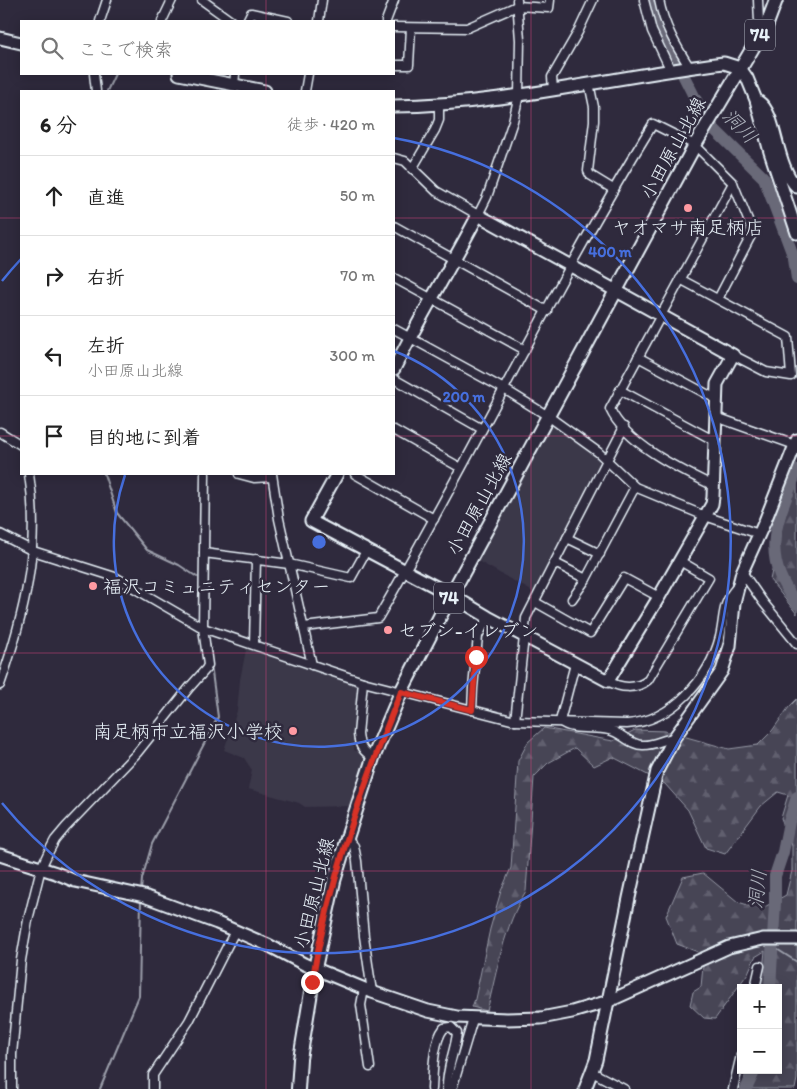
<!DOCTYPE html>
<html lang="ja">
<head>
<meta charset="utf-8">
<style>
	body { margin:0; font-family:Itim,"Klee One",sans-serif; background:#f2f2f2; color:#222 }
	.controls { position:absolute; right:15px; bottom:15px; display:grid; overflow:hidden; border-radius:0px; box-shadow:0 2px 12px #0003 }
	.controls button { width:45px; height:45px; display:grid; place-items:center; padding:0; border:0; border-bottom:1px solid #e0e0e0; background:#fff; color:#222; font:25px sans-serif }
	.stop { position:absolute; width:15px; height:15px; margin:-11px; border:4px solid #d93025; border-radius:50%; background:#fff }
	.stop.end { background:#d93025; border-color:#fff; box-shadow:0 1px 5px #0008 }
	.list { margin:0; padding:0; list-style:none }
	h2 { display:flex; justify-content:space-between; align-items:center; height:65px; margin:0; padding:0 20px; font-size:21px }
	h2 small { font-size:16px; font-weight:400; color:#767676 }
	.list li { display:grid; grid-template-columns:32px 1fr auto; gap:15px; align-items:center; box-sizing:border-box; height:80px; padding:0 20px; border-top:1px solid #e0e0e0 }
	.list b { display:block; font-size:19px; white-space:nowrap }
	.list p { margin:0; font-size:16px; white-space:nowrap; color:#767676 }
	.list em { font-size:16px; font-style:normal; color:#767676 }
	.icon { flex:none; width:28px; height:28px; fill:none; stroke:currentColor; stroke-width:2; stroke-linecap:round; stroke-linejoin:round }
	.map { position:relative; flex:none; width:797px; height:1089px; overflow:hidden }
	.search { position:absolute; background:#fff; box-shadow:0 2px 12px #0003; left:20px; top:20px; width:375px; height:55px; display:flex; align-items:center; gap:12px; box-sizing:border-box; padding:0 18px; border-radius:0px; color:#767676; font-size:19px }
	.panel { position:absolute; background:#fff; box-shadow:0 2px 12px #0003; left:20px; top:90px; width:375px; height:385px; border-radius:0px }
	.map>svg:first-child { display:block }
	.built { fill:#3b3749 }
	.forest { fill:url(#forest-firs); stroke:#979aa6 }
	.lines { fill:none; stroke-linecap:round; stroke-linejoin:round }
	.stream { stroke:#9c9fab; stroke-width:2 }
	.river { stroke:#696978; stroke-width:12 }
	.street-casing { stroke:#e8f1f8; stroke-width:11 }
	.secondary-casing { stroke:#e8f1f8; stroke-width:15 }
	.primary-casing { stroke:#e8f1f8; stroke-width:16 }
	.street { stroke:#2f2a3d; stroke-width:8 }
	.secondary { stroke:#2f2a3d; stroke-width:11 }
	.primary { stroke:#2f2a3d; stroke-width:12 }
	.route { stroke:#d93025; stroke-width:6 }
	.grid { fill:none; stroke:#ca437a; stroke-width:1; stroke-opacity:0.55 }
	.ring { fill:none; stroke:#466fde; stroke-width:2.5 }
	.poi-dot { fill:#ff9aa2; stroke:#2f2a3d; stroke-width:2 }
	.labels { text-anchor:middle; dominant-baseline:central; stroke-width:5; stroke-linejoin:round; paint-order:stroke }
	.shield { fill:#2f2a3d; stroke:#b0b5c0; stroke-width:1 }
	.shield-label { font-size:18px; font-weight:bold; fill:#e8f1f8 }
	.street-label { font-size:19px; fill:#e8f1f8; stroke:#2f2a3d }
	.poi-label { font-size:19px; fill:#e8f1f8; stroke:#2f2a3d; text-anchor:start }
	.water-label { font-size:20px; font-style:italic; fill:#afb4be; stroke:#2f2a3d }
	.centre { fill:#466fde; stroke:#2f2a3d; stroke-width:2.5 }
	.ring-label { font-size:15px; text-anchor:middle; font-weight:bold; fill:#466fde; stroke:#2f2a3d; stroke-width:5; stroke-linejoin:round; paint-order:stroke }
</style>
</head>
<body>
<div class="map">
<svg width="797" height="1089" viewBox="0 0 797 1089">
	<defs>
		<pattern id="forest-firs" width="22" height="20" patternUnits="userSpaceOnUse" patternTransform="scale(1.25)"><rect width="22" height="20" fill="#464455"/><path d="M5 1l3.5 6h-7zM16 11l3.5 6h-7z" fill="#615f6e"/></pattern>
	</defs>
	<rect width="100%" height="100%" fill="#2f2a3d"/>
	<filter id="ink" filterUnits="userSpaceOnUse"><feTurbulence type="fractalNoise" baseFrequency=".02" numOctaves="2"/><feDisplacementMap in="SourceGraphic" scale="10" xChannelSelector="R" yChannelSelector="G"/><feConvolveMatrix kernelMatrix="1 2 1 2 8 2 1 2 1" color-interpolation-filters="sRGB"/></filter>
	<g filter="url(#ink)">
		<g class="built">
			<path d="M552,424L599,459L601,466L535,593L478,561Z"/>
			<path d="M247,645L361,685L354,750L361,753L368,758L350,806L305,807L299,803L248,789L252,770L244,758L224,750L237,711L240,680Z"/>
		</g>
		<g class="forest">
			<path d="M797,477V614L770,580L782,525Z"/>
			<path d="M797,699V1079L795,1089H743L746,1070H778V988H761L765,951L755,957L748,973L715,1019L704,1018L690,1005L693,992L701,987L703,966L698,952L677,944L666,916L683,877L703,873L738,902L761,909L786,895L792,871V846L781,818L788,795L778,792L761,806L725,854L706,848L688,810L665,784L613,757L594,766L575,748L548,763L534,777L526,891C504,926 497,971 487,1011L472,1007L475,999L490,929L501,891L511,868L518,761L528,742L544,728L613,741L635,730L665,731L729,749L758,745L772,731L789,707Z"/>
		</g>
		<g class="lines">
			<g class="stream">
				<path d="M107,91L115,74"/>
				<path d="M104,474L117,513L147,550L179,565L197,577"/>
				<path d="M141,892L142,879L152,844L218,717L211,665"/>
				<path d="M772,946L797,962"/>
				<path d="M100,1089L139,996L141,899"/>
			</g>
			<g class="river">
				<path d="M651,0L659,27L702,112L714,129L764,178L794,258L797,279"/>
				<path d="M797,470C777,521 758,555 797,604"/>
				<path d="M770,988L775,903V876L783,852L789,822L797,797"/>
				<path d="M746,1089L755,1070"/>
			</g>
			<defs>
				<g id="street">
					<path d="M202,0L231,21"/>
					<path d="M644,0L652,31L671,71"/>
					<path d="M659,0C664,26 676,46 690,68"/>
					<path d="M758,0L759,22L767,24"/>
					<path d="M100,21L107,0"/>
					<path d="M162,21L172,0"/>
					<path d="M247,21L251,13L288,21"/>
					<path d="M319,21L322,0"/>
					<path d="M386,21L394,0"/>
					<path d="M394,27L467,28L517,6L549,8L550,0"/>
					<path d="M394,65H409L411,28"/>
					<path d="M94,74L96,91"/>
					<path d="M589,83L594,107V121L588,171L590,175L613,189"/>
					<path d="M234,85L235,74"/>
					<path d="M553,89L552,77L578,32L593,0"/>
					<path d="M305,91L308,74"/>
					<path d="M394,158L405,161L436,191L478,215L487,197L513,121L519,95L520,40L517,0"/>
					<path d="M412,169L435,130L439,120V104"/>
					<path d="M394,226L547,311"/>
					<path d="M394,278L525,350"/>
					<path d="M680,279L788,337L791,376L766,372L733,355"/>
					<path d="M394,329L504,389L548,416L598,452L635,487L705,516L759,534"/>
					<path d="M638,357L716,399"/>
					<path d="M394,379L482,429"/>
					<path d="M620,390L715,441"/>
					<path d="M716,417L795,445"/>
					<path d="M394,430L461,468"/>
					<path d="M0,432L21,445"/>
					<path d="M239,474L254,478L272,477"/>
					<path d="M272,474L279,519L312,665"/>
					<path d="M355,474L434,519"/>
					<path d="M714,486C681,470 626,444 610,409L733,183"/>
					<path d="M0,534L33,551L115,577L203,628L363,682L515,721L627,724C672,721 709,679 720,637C725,616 721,604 737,587"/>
					<path d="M567,538L600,554"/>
					<path d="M204,553L289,564L351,578L366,551"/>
					<path d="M555,563L586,579"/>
					<path d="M742,572L763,602L797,644"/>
					<path d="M572,599L586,579L635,487"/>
					<path d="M535,602L590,633L624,578L659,597"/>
					<path d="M304,627L378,618C473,455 554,284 653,124L695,145L733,183L753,232L718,299"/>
					<path d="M254,644L256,559"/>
					<path d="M575,664L560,721C572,732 593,726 609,730C621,732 631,746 644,745C654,745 664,739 674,738"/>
					<path d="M608,681C620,688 636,690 648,680L709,578L680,561"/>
					<path d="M363,682L358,734C359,746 363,751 373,758"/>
					<path d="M0,685C24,615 41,549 29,474"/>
					<path d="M472,710L473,688L478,636L488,617"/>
					<path d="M515,721L526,618L624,427"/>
					<path d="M347,838L354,846L357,861L364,936L372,992"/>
					<path d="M755,988L760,966"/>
					<path d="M364,989L361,1005L370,1067"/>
					<path d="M592,1072L624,1089"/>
					<path d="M12,1089V1054L21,960L28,920L41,868L48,853L55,840L66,827L137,753L189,688L206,669L208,665L203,628L205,474"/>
					<path d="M153,1089V1075L189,1021L235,931"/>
					<path d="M432,1089C433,1071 433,1042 444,1028L451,1027L457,1033C455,1052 446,1069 447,1089"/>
					<path d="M452,1089L473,1019"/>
					<path d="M733,1089L741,1055"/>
				</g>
				<g id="secondary">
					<path d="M0,38L21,43"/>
					<path d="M179,74L265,91"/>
					<path d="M759,102C777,114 775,166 797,187"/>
					<path d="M394,106C505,105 614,76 724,63L740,68L747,78L756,100L770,152L797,233"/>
					<path d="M337,474L311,521L451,595L488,617L608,681L659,597L712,504L713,497L717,384L733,355L478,215C451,267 420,316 394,369"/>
					<path d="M0,855L56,873L75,881L144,896L217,923L268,945L304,964L372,992L428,1011L457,1017L507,1019L541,1018L572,1012L609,1001L729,947L763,939H797"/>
					<path d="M585,1089L596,1060L629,898L657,771L674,738L722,671L730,646L734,603L742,572L765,521L797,440"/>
				</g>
				<path id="primary" d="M298,1089L300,1059L315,968L334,881L347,838L373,758L401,692L451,595L695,145L767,24L776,0"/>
			</defs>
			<use href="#street" class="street-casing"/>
			<use href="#secondary" class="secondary-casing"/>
			<use href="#primary" class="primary-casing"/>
			<use href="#street" class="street"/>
			<use href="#secondary" class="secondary"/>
			<use href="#primary" class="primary"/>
		</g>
	</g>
	<g class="lines" filter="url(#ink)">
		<path class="route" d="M312,982C329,882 362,786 401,692L472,710L476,657"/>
	</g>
	<path class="grid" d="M266,0V21M531,0V1089M266,74V91M0,218H21M394,218H797M0,436H21M394,436H797M266,474V1089M0,653H797M0,871H797"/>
	<g class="ring">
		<path d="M394 351A205 205 0 1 1 125 475"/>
		<path d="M2 281A411 411 0 0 1 21 259M394 138A411 411 0 1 1 2 803"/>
	</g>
	<g class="poi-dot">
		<circle cx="688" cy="208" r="5"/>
		<circle cx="93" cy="586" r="5"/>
		<circle cx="388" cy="630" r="5"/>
		<circle cx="293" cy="731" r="5"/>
	</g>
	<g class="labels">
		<g class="shield">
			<rect x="745" y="19.5" width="30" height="31" rx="4"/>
			<rect x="434" y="582.5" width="30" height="31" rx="4"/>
		</g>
		<g class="shield-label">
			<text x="760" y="35">74</text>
			<text x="449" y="598">74</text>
		</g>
		<g class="street-label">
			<text transform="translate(673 148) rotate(-61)">小田原山北線</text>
			<text transform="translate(479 504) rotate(-61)">小田原山北線</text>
			<text transform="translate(314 893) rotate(-76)">小田原山北線</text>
		</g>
		<g class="poi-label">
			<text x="688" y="227" text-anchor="middle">ヤオマサ南足柄店</text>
			<text x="103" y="586">福沢コミュニティセンター</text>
			<text x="398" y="630">セブン-イレブン</text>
			<text x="283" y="731" text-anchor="end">南足柄市立福沢小学校</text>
		</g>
		<g class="water-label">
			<text transform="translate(740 126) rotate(46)">洞川</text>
			<text transform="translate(757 889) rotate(-84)">洞川</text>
		</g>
	</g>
	<circle cx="319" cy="542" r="8" class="centre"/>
	<g class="ring-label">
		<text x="610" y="257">400 m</text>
		<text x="464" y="402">200 m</text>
	</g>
</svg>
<div class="controls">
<button>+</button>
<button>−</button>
</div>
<div class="stop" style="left:476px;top:657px"></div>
<div class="stop end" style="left:312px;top:982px"></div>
<div class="search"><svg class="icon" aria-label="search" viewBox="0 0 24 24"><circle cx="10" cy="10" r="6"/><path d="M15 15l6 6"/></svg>ここで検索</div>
<section class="panel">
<h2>6 分<small>徒歩 · 420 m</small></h2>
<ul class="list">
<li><svg class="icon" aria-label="ahead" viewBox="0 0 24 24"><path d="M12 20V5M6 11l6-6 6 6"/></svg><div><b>直進</b></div><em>50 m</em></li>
<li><svg class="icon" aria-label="right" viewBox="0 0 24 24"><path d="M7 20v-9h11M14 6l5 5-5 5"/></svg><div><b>右折</b></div><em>70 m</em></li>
<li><svg class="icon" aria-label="left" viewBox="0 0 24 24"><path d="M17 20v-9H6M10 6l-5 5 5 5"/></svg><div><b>左折</b><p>小田原山北線</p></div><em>300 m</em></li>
<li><svg class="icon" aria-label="arrive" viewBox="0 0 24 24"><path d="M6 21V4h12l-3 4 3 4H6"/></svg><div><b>目的地に到着</b></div></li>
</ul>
</section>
</div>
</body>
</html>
